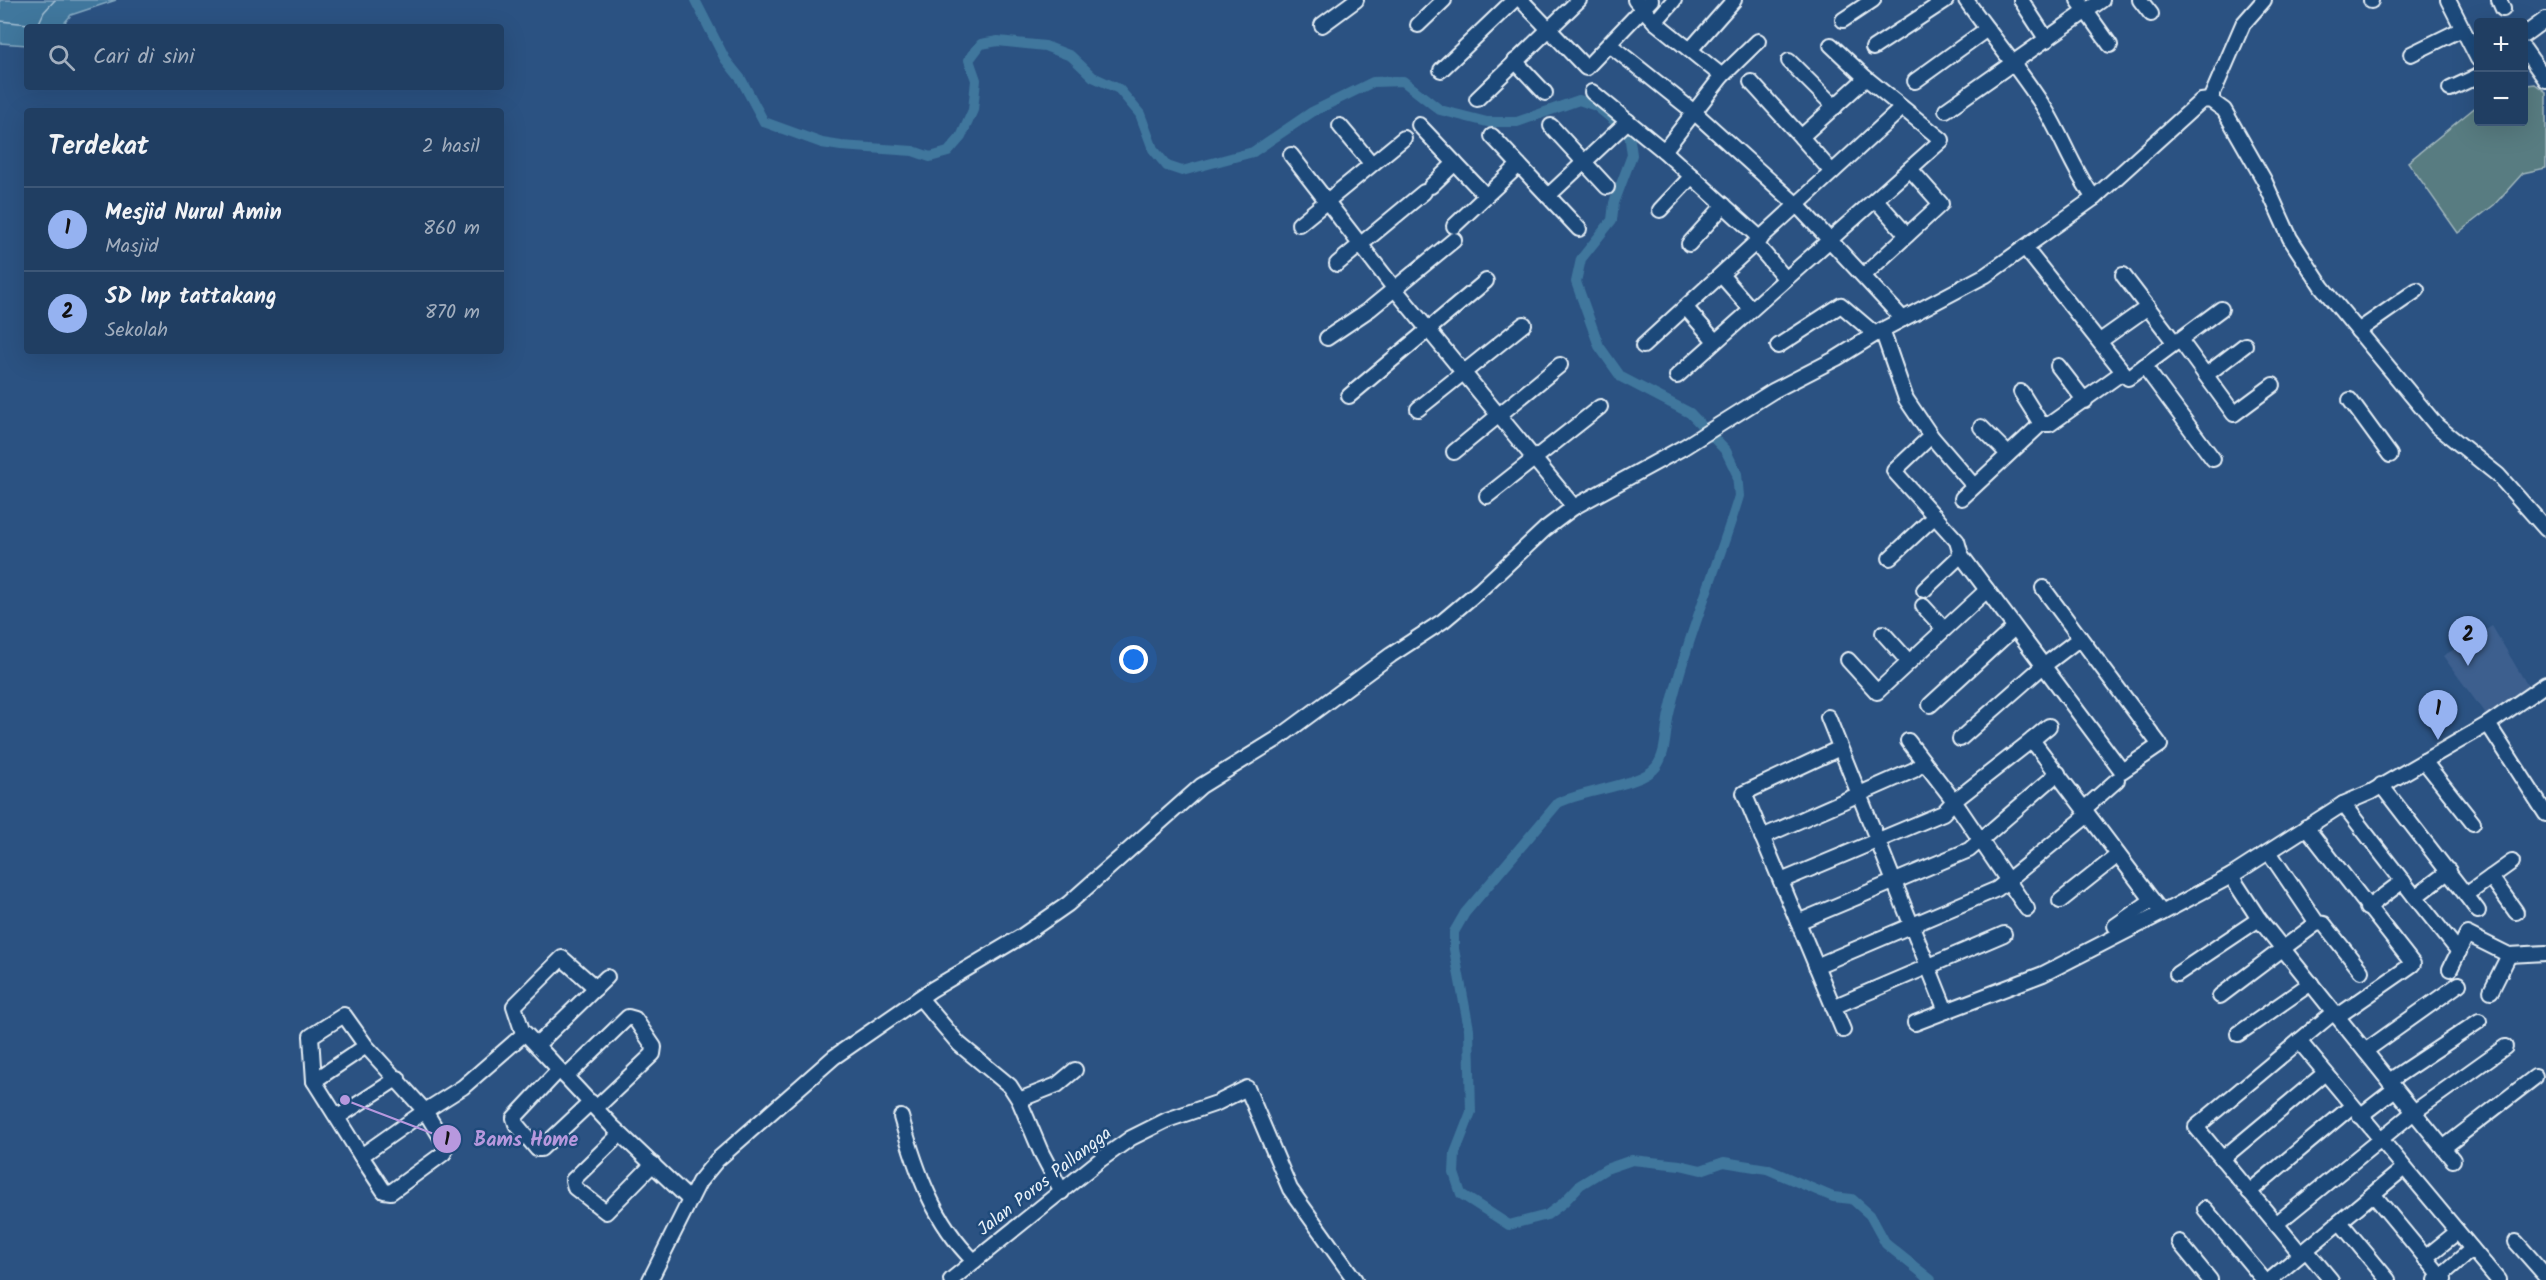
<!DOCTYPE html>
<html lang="id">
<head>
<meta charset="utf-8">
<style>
	body { margin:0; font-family:Kalam,sans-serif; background:#2d496b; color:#f1f3f6 }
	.controls { position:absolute; right:18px; top:18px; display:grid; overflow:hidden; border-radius:6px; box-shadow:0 6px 24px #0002 }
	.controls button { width:54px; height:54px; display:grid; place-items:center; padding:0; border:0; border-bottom:2px solid #3d5777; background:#203e62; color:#f1f3f6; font:30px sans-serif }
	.you { position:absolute; left:1134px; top:660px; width:21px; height:21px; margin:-15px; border:4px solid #fff; border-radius:50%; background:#1a73e8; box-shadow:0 0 0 9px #1a73e833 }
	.badge { display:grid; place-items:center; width:39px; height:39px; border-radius:50%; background:#95b2f1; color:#111; font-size:20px; font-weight:700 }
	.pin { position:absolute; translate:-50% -50px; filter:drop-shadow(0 2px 3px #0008) }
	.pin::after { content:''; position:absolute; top:32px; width:21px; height:18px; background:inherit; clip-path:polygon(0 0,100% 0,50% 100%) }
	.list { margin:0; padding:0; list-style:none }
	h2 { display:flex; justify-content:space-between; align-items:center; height:78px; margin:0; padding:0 24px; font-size:26px }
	h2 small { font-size:20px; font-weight:400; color:#a2aebe }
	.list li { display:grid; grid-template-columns:39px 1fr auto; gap:18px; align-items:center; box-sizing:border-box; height:84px; padding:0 24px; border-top:2px solid #3d5777 }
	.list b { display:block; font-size:22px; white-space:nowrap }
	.list p { margin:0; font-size:20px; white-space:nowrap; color:#a2aebe }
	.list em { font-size:20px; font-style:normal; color:#a2aebe }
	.icon { flex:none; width:33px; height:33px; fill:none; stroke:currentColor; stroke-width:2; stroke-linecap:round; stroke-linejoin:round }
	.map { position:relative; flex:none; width:2546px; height:1280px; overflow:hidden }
	.search { position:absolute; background:#203e62; box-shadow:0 6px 24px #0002; left:24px; top:24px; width:480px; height:66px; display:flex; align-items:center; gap:15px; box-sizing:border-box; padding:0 21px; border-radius:6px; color:#a2aebe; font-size:22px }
	.panel { position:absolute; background:#203e62; box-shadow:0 6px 24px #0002; left:24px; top:108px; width:480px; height:246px; border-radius:6px }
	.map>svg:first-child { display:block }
	.built { fill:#3c5f8e }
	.green { fill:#587c81; stroke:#a0b6bc; stroke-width:1.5 }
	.water { fill:#40779d; stroke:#83a8c1; stroke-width:1.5 }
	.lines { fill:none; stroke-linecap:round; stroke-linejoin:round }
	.shore { stroke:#a5c0d4; stroke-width:1.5 }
	.canal { stroke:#40779d; stroke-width:10 }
	.minor-casing { stroke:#e8f1f8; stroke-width:18 }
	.minor { stroke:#1f4a7a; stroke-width:14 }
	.labels { text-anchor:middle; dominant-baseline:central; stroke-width:5; stroke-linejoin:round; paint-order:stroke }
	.street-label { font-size:18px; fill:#e8f1f8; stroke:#1f4a7a }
	.leader { fill:none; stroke:#b798de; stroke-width:2 }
	.callout-dot { fill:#b798de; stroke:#1f4a7a; stroke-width:2 }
	.mark-label { font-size:18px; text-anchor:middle; font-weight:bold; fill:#111 }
	.callout-label { font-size:20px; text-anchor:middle; font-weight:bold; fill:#b798de; stroke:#1f4a7a; stroke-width:5; stroke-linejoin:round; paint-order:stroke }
</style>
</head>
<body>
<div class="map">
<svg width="2546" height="1280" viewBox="0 0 2546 1280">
	<rect width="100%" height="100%" fill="#2b5282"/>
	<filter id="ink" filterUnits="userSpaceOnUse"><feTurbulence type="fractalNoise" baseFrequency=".0167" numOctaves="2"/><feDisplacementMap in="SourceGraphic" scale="12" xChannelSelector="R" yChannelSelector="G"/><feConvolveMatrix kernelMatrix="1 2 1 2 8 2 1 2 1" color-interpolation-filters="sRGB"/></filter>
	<g filter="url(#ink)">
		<path class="built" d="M2492,626L2529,688L2486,715L2443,656Z"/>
		<path class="green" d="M2524,80L2527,85L2535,84L2546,92V168L2523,173L2494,205L2458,233L2408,162L2478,105V122H2524Z"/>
		<path class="water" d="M0,0H116L71,15L61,27H27V45L0,43Z"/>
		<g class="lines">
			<path class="shore" d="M0,21L38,25L44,12L55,0"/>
			<path class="canal" d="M695,0L725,59L741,79L764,122L822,143L841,146L913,151L930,157L948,152L961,137L973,110L976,80L969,60L981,44L998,41L1045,46L1071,56L1093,77L1119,89L1140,114L1153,149L1167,166L1182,171L1253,152L1312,112L1373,82L1403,81L1440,110L1487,122H1517L1579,100L1596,106L1629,133L1632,155L1614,203L1612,220L1581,259L1576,282L1599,346L1621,377L1690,413L1726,451L1737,474L1739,496C1717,569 1686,639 1669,714C1665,730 1667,753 1656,767C1643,785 1581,791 1558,803L1465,913L1454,932V949L1469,1029L1471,1112L1455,1153L1454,1173L1461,1194L1509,1225L1547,1215L1563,1203L1580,1185L1606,1169L1632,1160L1680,1165L1701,1170L1724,1162L1767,1169L1833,1197L1852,1199L1870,1215L1886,1244L1931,1280"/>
			<defs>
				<g id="minor">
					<path d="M1521,0L1586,68L1651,0"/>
					<path d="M1635,0L1655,22L1722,76"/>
					<path d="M1966,0C1992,37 2021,71 2045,109C2063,138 2073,170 2094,198"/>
					<path d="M2021,0L2047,40"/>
					<path d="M2078,0L2110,45"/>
					<path d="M2140,0L2151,14"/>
					<path d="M2371,0V1"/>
					<path d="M2448,0L2478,59"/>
					<path d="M2499,0L2503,9"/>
					<path d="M1843,20L1873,0"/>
					<path d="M1655,22L1674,0"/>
					<path d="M1322,25L1356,0"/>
					<path d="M1418,25L1444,0"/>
					<path d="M2524,35L2546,19"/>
					<path d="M1610,45L1694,112L1798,206L1903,319"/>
					<path d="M1873,48L1946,0"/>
					<path d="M2524,49L2546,80"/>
					<path d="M1690,50L1734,0"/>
					<path d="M2411,54L2462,29"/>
					<path d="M1515,61L1545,93"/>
					<path d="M1789,61L1835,107"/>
					<path d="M1441,70L1514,0"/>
					<path d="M1915,81L1987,29"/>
					<path d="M1751,82L1801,137L1866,78"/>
					<path d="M2450,89L2478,76"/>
					<path d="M1592,92L1664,151L1761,239"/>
					<path d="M1477,99L1579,0"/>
					<path d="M2210,100L2243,24L2264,0"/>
					<path d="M1946,110L2102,0"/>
					<path d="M1419,125L1486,196"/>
					<path d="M1340,126L1371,163"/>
					<path d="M1551,126L1607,187"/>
					<path d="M1492,136L1579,229"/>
					<path d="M1801,137L1832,172"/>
					<path d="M1664,151L1722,76L1758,41"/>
					<path d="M1291,155L1394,288L1574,507"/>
					<path d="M1431,186L1455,163"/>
					<path d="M1548,196L1628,121"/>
					<path d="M1876,200L1907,235"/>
					<path d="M1660,210L1692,176"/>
					<path d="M1299,224L1404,138"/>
					<path d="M1454,226L1519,165"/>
					<path d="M1689,244L1724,205"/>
					<path d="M1756,244L1785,278"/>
					<path d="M2025,248L2128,378L2221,309"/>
					<path d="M1337,264L1424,192"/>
					<path d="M1864,275L1941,204L1910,169"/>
					<path d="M2123,275L2175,343"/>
					<path d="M1722,276L1751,309"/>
					<path d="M1686,308L1715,341"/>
					<path d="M1882,330L1906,399L1931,436L1974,486"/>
					<path d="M2358,331L2417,290"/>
					<path d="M1327,338L1370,309L1454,240"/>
					<path d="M2180,340L2234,414L2273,385"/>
					<path d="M2100,341L2148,307"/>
					<path d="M1643,346L1902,108"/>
					<path d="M1778,346L1841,305L1875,334"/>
					<path d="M2058,366L2085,401"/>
					<path d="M2144,366L2213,459"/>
					<path d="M2206,375L2245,345"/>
					<path d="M1677,376L1942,140L1866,78L1831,45"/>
					<path d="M2021,392L2041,424"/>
					<path d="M1349,396L1486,281"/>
					<path d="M2350,400L2390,455"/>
					<path d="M1418,409L1524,324"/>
					<path d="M1981,427L2008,454"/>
					<path d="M1931,436L1894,471L1957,541L1961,555L2122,771L2160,745L2043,588"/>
					<path d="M1454,452L1560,365"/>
					<path d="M1487,496L1600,407"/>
					<path d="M1962,498L2041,424H2050L2123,372"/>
					<path d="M1890,558L1935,516"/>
					<path d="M1924,590L1961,555"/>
					<path d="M1923,606L1944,629"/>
					<path d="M1883,633L1909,662"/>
					<path d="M1848,660L1877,692L1987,590"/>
					<path d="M2546,684L2488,724L2546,814"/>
					<path d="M1930,705L2014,628"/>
					<path d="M1828,717L1946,1011"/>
					<path d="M1960,739L2042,667L2080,638"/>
					<path d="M2032,740L2049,726"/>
					<path d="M1840,748L1744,793L1843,1030"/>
					<path d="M2424,761L2473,823"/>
					<path d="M2381,785L2466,895L2491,877L2516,912"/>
					<path d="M2343,804L2415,897L2449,871"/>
					<path d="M2084,809L2117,780"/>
					<path d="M2306,827L2413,964L2338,1016"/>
					<path d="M1762,837L1914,770L1924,762"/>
					<path d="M2269,852L2317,923L2324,924L2361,971"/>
					<path d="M2231,876L2259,919L2414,1112L2276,1224"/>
					<path d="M2491,877L2512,862"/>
					<path d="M1781,881L1943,813L1954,801L1908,741"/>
					<path d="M2466,895L2478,911"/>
					<path d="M2415,897L2459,952"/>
					<path d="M2060,901L2118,855"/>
					<path d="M2367,908L2403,881"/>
					<path d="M2027,909L1954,801L2032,740L2162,913"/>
					<path d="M1798,922L1969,850L2058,773"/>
					<path d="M2115,926L2152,900"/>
					<path d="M1816,966L1997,889L2088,815"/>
					<path d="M2450,969L2467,934L2509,955L2546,953"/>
					<path d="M2177,974L2259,919"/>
					<path d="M2491,991L2509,955"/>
					<path d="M2220,996L2317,923"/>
					<path d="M920,998L959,1044L1010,1086L1019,1100L1041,1152L1062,1192"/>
					<path d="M1833,1007L2004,934"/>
					<path d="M1915,1023L2043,974L2162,913L2231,876L2343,804L2371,792L2488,724"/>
					<path d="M523,1033L514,1006L562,958L596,988"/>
					<path d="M2238,1034L2311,983"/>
					<path d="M2299,1041L2498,1280"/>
					<path d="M538,1044L607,977"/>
					<path d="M366,1046L314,1081L311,1036L344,1015L366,1046L425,1111L463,1087L525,1033L612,1126L690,1200"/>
					<path d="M2365,1051L2459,984"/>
					<path d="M559,1070L514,1118L516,1124L537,1149H541L591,1102"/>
					<path d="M566,1077L628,1017L635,1019L654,1047L653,1054L596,1108"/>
					<path d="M314,1081L361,1156"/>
					<path d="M2389,1081L2479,1021"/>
					<path d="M1019,1100L1057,1085L1075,1070"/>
					<path d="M425,1111L445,1144L444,1153L391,1192L384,1191L361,1156Z"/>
					<path d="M2360,1116L2395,1089"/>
					<path d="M338,1117L398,1078"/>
					<path d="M901,1117C916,1170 933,1221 974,1261"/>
					<path d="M620,1134L573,1180L575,1188L606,1212L653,1164"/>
					<path d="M2443,1148L2535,1077"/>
					<path d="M2222,1159L2325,1073"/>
					<path d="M2453,1160L2414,1112L2505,1047"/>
					<path d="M2249,1192L2352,1106"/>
					<path d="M2373,1194L2444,1280"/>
					<path d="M2205,1209L2264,1280"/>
					<path d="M2340,1222L2388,1280"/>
					<path d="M2179,1242L2210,1280"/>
					<path d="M2516,1242L2546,1276"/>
					<path d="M2306,1250L2331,1280"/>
					<path d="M2301,1254L2196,1127L2334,1012"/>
					<path d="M2425,1258L2457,1232"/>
					<path d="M650,1280L699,1182L717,1160L834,1057L931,990L1022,936L1068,904L1201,786L1277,739L1391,655L1443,621L1480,590L1545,529L1574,507L1684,447L1773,391L1837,358L1882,330L1986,275L2094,198L2201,101L2210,100L2224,110L2264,180L2290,238L2322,287L2437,426L2498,475L2546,529"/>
					<path d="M951,1280L1100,1160L1131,1138L1167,1120L1217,1103L1247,1088L1290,1189L1355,1280"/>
					<path d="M2270,1280L2404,1168"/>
					<path d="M2436,1280L2472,1249"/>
				</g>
			</defs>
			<use href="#minor" class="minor-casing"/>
			<use href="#minor" class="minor"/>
		</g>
	</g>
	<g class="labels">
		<g class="street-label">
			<text transform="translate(1045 1182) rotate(-38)">Jalan Poros Pallangga</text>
		</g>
	</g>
	<path class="leader" d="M345 1100L447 1139"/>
	<g class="callout-dot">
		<circle cx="345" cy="1100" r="6"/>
		<circle cx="447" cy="1139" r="15"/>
	</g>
	<g class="mark-label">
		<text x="447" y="1145">1</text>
	</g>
	<g class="callout-label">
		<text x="526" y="1146">Bams Home</text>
	</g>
</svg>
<div class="controls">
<button>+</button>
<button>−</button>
</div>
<div class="you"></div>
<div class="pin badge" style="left:2438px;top:740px">1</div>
<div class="pin badge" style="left:2468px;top:666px">2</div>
<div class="search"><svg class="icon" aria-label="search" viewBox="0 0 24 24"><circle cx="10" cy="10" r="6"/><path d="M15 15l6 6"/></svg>Cari di sini</div>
<section class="panel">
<h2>Terdekat<small>2 hasil</small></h2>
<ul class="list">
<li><span class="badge">1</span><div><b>Mesjid Nurul Amin</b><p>Masjid</p></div><em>860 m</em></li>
<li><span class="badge">2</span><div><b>SD Inp tattakang</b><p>Sekolah</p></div><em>870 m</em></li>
</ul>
</section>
</div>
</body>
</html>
